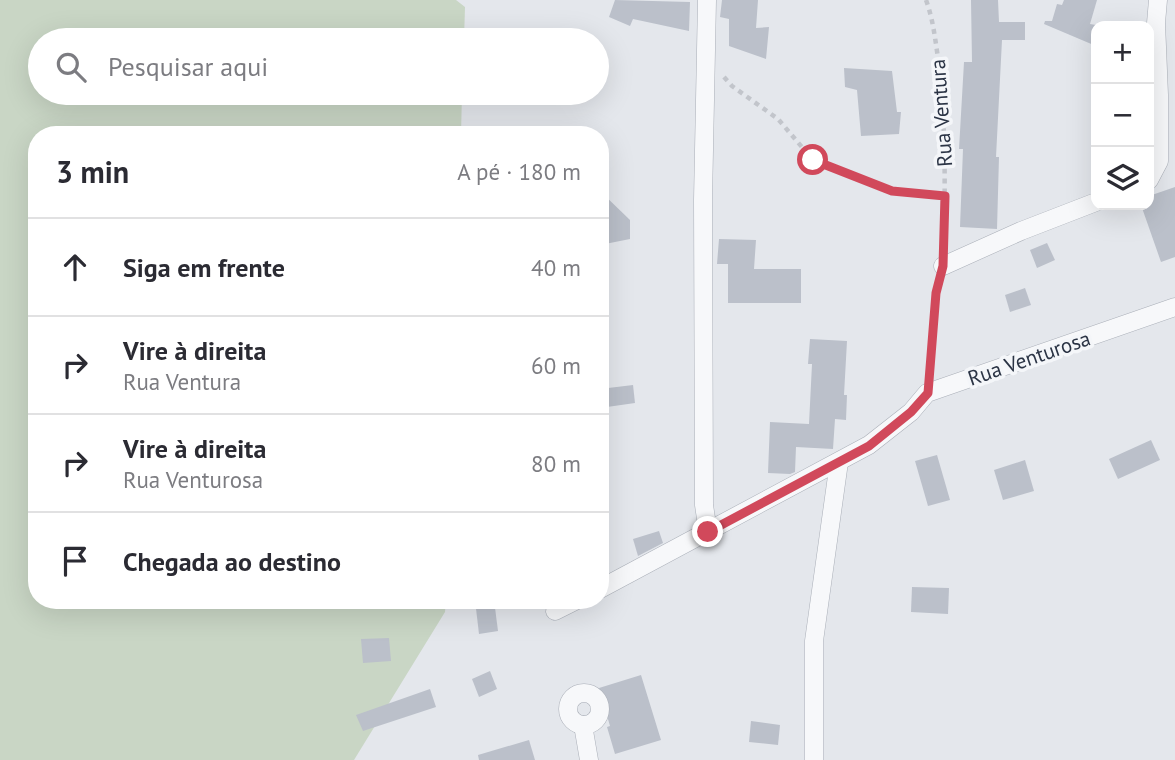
<!DOCTYPE html>
<html lang="pt">
<head>
<meta charset="utf-8">
<style>
	body { margin:0; font-family:"PT Sans",sans-serif; background:#f2f2f3; color:#2b2b33 }
	.controls { position:absolute; right:21px; top:21px; display:grid; overflow:hidden; border-radius:14px; box-shadow:0 7px 28px #0002 }
	.controls button { width:63px; height:63px; display:grid; place-items:center; padding:0; border:0; border-bottom:2px solid #e1e1e2; background:#fff; color:#2b2b33; font:35px sans-serif }
	.stop { position:absolute; width:21px; height:21px; margin:-16px; border:5px solid #d1495b; border-radius:50%; background:#fff }
	.stop.end { background:#d1495b; border-color:#fff; box-shadow:0 2px 7px #0008 }
	.list { margin:0; padding:0; list-style:none }
	h2 { display:flex; justify-content:space-between; align-items:center; height:91px; margin:0; padding:0 28px; font-size:30px }
	h2 small { font-size:23px; font-weight:400; color:#7c7c81 }
	.list li { display:grid; grid-template-columns:46px 1fr auto; gap:21px; align-items:center; box-sizing:border-box; height:98px; padding:0 28px; border-top:2px solid #e1e1e2 }
	.list b { display:block; font-size:26px; white-space:nowrap }
	.list p { margin:0; font-size:23px; white-space:nowrap; color:#7c7c81 }
	.list em { font-size:23px; font-style:normal; color:#7c7c81 }
	.icon { flex:none; width:38px; height:38px; fill:none; stroke:currentColor; stroke-width:2; stroke-linecap:round; stroke-linejoin:round }
	.map { position:relative; flex:none; width:1175px; height:760px; overflow:hidden }
	.search { position:absolute; background:#fff; box-shadow:0 7px 28px #0002; left:28px; top:28px; width:581px; height:77px; display:flex; align-items:center; gap:18px; box-sizing:border-box; padding:0 24px; border-radius:38px; color:#7c7c81; font-size:26px }
	.panel { position:absolute; background:#fff; box-shadow:0 7px 28px #0002; left:28px; top:126px; width:581px; height:483px; border-radius:28px }
	.map>svg:first-child { display:block }
	.green { fill:#c9d6c5 }
	.building { fill:#bbc0ca }
	.lines { fill:none; stroke-linecap:round; stroke-linejoin:round }
	.street-casing { stroke:#a9aeb7; stroke-width:19 }
	.path { stroke:#c2c5cb; stroke-width:4.5; stroke-dasharray:5 5; stroke-linecap:butt }
	.street { stroke:#f7f8fa; stroke-width:18 }
	.route { stroke:#d1495b; stroke-width:9 }
	.labels { text-anchor:middle; dominant-baseline:central; stroke-width:7; stroke-linejoin:round; paint-order:stroke }
	.street-label { font-size:21px; fill:#2b3445; stroke:#f4f6f9 }
</style>
</head>
<body>
<div class="map">
<svg width="1175" height="760" viewBox="0 0 1175 760">
	<rect width="100%" height="100%" fill="#e4e7ec"/>
	<path class="green" d="M0,0H456L465,7L464,40H40V93H462L461,135H37V600H446L445,612L354,760H0Z"/>
	<g class="building">
		<path d="M615,0L690,2L689,31L633,19L630,26L609,17Z"/>
		<path d="M722,0H758L756,28L769,27L766,59L729,46V19L720,17Z"/>
		<path d="M971,0H998L999,22H1025V40H1002L996,157H999L997,229L960,227L963,149H959L964,62H972Z"/>
		<path d="M1064,0H1097L1090,24L1096,25V46L1044,24L1045,21H1052L1057,4L1062,5Z"/>
		<path d="M844,68L892,71L897,112H901L899,134L861,136L857,90L845,87Z"/>
		<path d="M1175,187V257L1161,262L1141,205H1149V196Z"/>
		<path d="M600,191L630,220V239L600,245Z"/>
		<path d="M719,239L756,240L754,269H801V303H728V264H717Z"/>
		<path d="M1047,243L1055,260L1037,268L1030,250Z"/>
		<path d="M1025,288L1031,305L1010,312L1005,295Z"/>
		<path d="M810,339L847,341L844,395H847L846,420L835,419L833,449L796,447L795,472L790,474L768,473L770,422L809,424L812,364H808Z"/>
		<path d="M633,385L635,403L600,408V389Z"/>
		<path d="M1151,440L1160,460L1118,479L1109,459Z"/>
		<path d="M937,455L950,500L928,506L915,461Z"/>
		<path d="M1025,460L1034,491L1003,500L994,470Z"/>
		<path d="M659,531L663,543L638,556L633,539Z"/>
		<path d="M912,587L949,588L948,614L911,612Z"/>
		<path d="M475,600H494L498,631L479,634Z"/>
		<path d="M389,638L391,661L363,663L361,639Z"/>
		<path d="M490,671L497,689L479,697L472,679Z"/>
		<path d="M641,675L661,740L615,754L607,727L610,726L599,688Z"/>
		<path d="M430,689L436,707L363,731L356,715Z"/>
		<path d="M751,721L780,725L778,745L749,742Z"/>
		<path d="M529,740L535,760H479L478,755Z"/>
	</g>
	<g class="lines">
		<defs>
			<g id="street">
				<path d="M707,0L703,200L704,505L708,532"/>
				<path d="M1149,180L1159,161V95L1156,23L1158,0"/>
				<path d="M943,266L1021,231L1096,202"/>
				<path d="M600,589L869,445L911,412L927,393L1175,307"/>
				<path d="M555,611L577,600"/>
				<circle cx="584" cy="709" r="16"/>
				<path d="M583,725L589,760"/>
				<path d="M814,760V641L839,462"/>
			</g>
		</defs>
		<use href="#street" class="street-casing"/>
		<g class="path">
			<path d="M926,0C933,19 935,38 938,58C946,120 945,184 944,247"/>
			<path d="M724,77L732,86L778,119L813,160L892,191L945,196"/>
			<path d="M929,375L936,293L939,283"/>
		</g>
		<use href="#street" class="street"/>
	</g>
	<g class="lines">
		<path class="route" d="M708,532L869,446L911,412L928,393L936,293L943,266L945,196L892,191L813,160"/>
	</g>
	<g class="labels">
		<g class="street-label">
			<text transform="translate(941 113) rotate(-94)">Rua Ventura</text>
			<text transform="translate(1029 358) rotate(-19)">Rua Venturosa</text>
		</g>
	</g>
</svg>
<div class="controls">
<button>+</button>
<button>−</button>
<button><svg class="icon" aria-label="layers" viewBox="0 0 24 24"><path d="M12 4l9 5-9 5-9-5zM3 14l9 5 9-5"/></svg></button>
</div>
<div class="stop" style="left:813px;top:160px"></div>
<div class="stop end" style="left:708px;top:532px"></div>
<div class="search"><svg class="icon" aria-label="search" viewBox="0 0 24 24"><circle cx="10" cy="10" r="6"/><path d="M15 15l6 6"/></svg>Pesquisar aqui</div>
<section class="panel">
<h2>3 min<small>A pé · 180 m</small></h2>
<ul class="list">
<li><svg class="icon" aria-label="ahead" viewBox="0 0 24 24"><path d="M12 20V5M6 11l6-6 6 6"/></svg><div><b>Siga em frente</b></div><em>40 m</em></li>
<li><svg class="icon" aria-label="right" viewBox="0 0 24 24"><path d="M7 20v-9h11M14 6l5 5-5 5"/></svg><div><b>Vire à direita</b><p>Rua Ventura</p></div><em>60 m</em></li>
<li><svg class="icon" aria-label="right" viewBox="0 0 24 24"><path d="M7 20v-9h11M14 6l5 5-5 5"/></svg><div><b>Vire à direita</b><p>Rua Venturosa</p></div><em>80 m</em></li>
<li><svg class="icon" aria-label="arrive" viewBox="0 0 24 24"><path d="M6 21V4h12l-3 4 3 4H6"/></svg><div><b>Chegada ao destino</b></div></li>
</ul>
</section>
</div>
</body>
</html>
